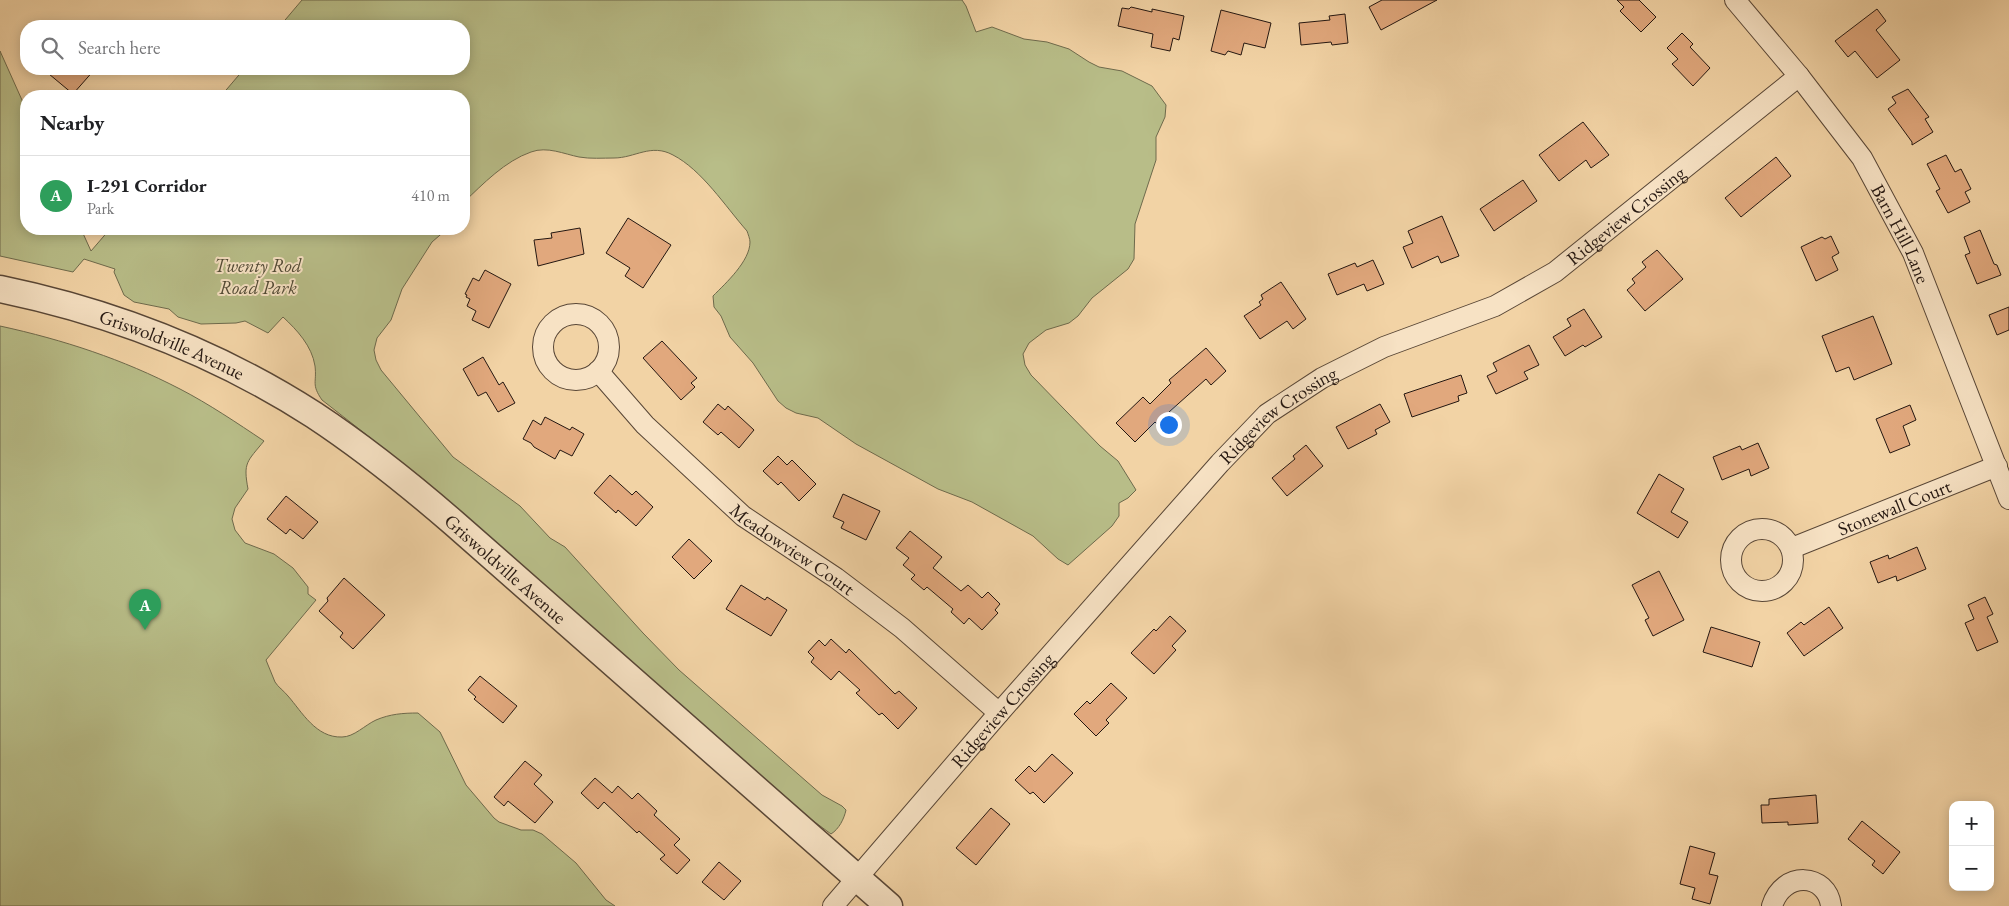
<!DOCTYPE html>
<html lang="en">
<head>
<meta charset="utf-8">
<style>
	body { margin:0; font-family:"EB Garamond",serif; background:#f2f2f2; color:#202124 }
	.controls { position:absolute; right:15px; bottom:15px; display:grid; overflow:hidden; border-radius:10px; box-shadow:0 2px 12px #0003 }
	.controls button { width:45px; height:45px; display:grid; place-items:center; padding:0; border:0; border-bottom:1px solid #e0e0e0; background:#fff; color:#202124; font:25px sans-serif }
	.you { position:absolute; left:1168px; top:424px; width:18px; height:18px; margin:-12px; border:4px solid #fff; border-radius:50%; background:#1a73e8; box-shadow:0 0 0 8px #1a73e833 }
	.badge { display:grid; place-items:center; width:32px; height:32px; border-radius:50%; background:#2563eb; color:#fff; font-size:16px; font-weight:700 }
	.pin { position:absolute; translate:-50% -41px; filter:drop-shadow(0 1px 2px #0008) }
	.pin::after { content:''; position:absolute; top:26px; width:18px; height:15px; background:inherit; clip-path:polygon(0 0,100% 0,50% 100%) }
	.list { margin:0; padding:0; list-style:none }
	h2 { display:flex; justify-content:space-between; align-items:center; height:65px; margin:0; padding:0 20px; font-size:21px }
	h2 small { font-size:16px; font-weight:400; color:#757577 }
	.list li { display:grid; grid-template-columns:32px 1fr auto; gap:15px; align-items:center; box-sizing:border-box; height:80px; padding:0 20px; border-top:1px solid #e0e0e0 }
	.list b { display:block; font-size:19px; white-space:nowrap }
	.list p { margin:0; font-size:16px; white-space:nowrap; color:#757577 }
	.list em { font-size:16px; font-style:normal; color:#757577 }
	.icon { flex:none; width:28px; height:28px; fill:none; stroke:currentColor; stroke-width:2; stroke-linecap:round; stroke-linejoin:round }
	.map { position:relative; flex:none; width:2009px; height:906px; overflow:hidden }
	.search { position:absolute; background:#fff; box-shadow:0 2px 12px #0003; left:20px; top:20px; width:450px; height:55px; display:flex; align-items:center; gap:12px; box-sizing:border-box; padding:0 18px; border-radius:20px; color:#757577; font-size:19px }
	.panel { position:absolute; background:#fff; box-shadow:0 2px 12px #0003; left:20px; top:90px; width:450px; height:145px; border-radius:20px }
	.map>svg:first-child { display:block }
	.green { fill:#b8bd88; stroke:#6e6a4c }
	.building { fill:#e1a87d; stroke:#241711 }
	.lines { fill:none; stroke-linecap:round; stroke-linejoin:round }
	.minor-casing { stroke:#584636; stroke-width:22 }
	.tertiary-casing { stroke:#584636; stroke-width:29 }
	.minor { stroke:#f7e2c4; stroke-width:20 }
	.tertiary { stroke:#f7e2c4; stroke-width:26 }
	.labels { text-anchor:middle; dominant-baseline:central; stroke-width:4; stroke-linejoin:round; paint-order:stroke }
	.street-label { font-size:19px; fill:#241711; stroke:#f7e2c4 }
	.park-label { font-size:19px; font-style:italic; fill:#504935; stroke:#f7e2c4 }
</style>
</head>
<body>
<div class="map">
<svg width="2009" height="906" viewBox="0 0 2009 906">
	<rect width="100%" height="100%" fill="#f2d3a5"/>
	<filter id="stains"><feTurbulence type="fractalNoise" baseFrequency=".004" numOctaves="4"/><feColorMatrix values="0 0 0 0 .2 0 0 0 0 .09 0 0 0 0 .02 0 0 0 .5 -.17"/></filter>
	<radialGradient id="worn" r=".72"><stop offset=".6" stop-color="#630" stop-opacity="0"/><stop offset="1" stop-color="#630" stop-opacity=".3"/></radialGradient>
	<g class="green">
		<path d="M302,0H962L966,6L976,32L992,27L1024,39L1047,42L1069,49L1089,62L1099,67L1122,71L1152,86L1166,105L1165,117L1156,137V160L1135,224L1134,259L1128,269L1092,298L1078,316L1069,323L1046,330L1029,343L1023,354L1025,365L1031,375L1100,446L1118,461L1136,490L1128,498L1119,503V516L1112,526L1068,565L1058,559L1033,536L972,502L938,489L856,444L818,418L796,413L786,408L778,401L753,363L730,337L721,316L714,307L713,296C726,283 750,261 750,242C750,239 748,234 747,231C725,206 702,170 673,155C651,143 635,158 614,158C603,158 590,159 579,157C564,154 547,146 531,152C505,161 483,184 464,202V96H221L244,69H464V26H280Z"/>
		<path d="M0,51L26,109V229H81L91,251L110,229H447L432,242L402,289L391,320L377,338L374,350L376,360L381,370L453,457L520,506L550,538L565,547L643,633L679,670L822,795L842,806L846,810C844,819 839,829 831,834L812,820L423,479L322,400C311,384 317,383 315,366C312,346 297,330 283,317L268,333L245,321L236,323L201,324L178,317L169,309L134,302L124,295L114,272L115,269L84,259L73,272L0,256Z"/>
		<path d="M0,326C64,340 122,359 180,389C209,404 237,423 264,441C247,462 243,462 248,489L235,508L232,519L235,530L245,543L274,554L293,568L308,587V594L316,600L266,660C269,667 272,675 275,682C278,687 284,691 288,696C302,712 316,738 342,737C354,737 365,725 376,720C390,714 403,713 418,713L440,732L466,785L494,818L499,822L521,830H533L542,834L576,863L606,900L615,906H0Z"/>
	</g>
	<g class="building">
		<path d="M1382,0H1437L1381,30L1369,7Z"/>
		<path d="M1617,0H1639L1656,17L1641,32L1620,11L1624,7Z"/>
		<path d="M1131,7L1152,12V9L1184,16L1179,40L1173,38L1170,51L1151,47L1153,34L1118,26L1122,8L1129,9Z"/>
		<path d="M1877,9L1886,21L1876,30L1900,60L1877,78L1855,51L1848,57L1835,41Z"/>
		<path d="M1221,10L1271,23L1265,48L1244,43L1241,55L1228,51L1225,55L1211,51Z"/>
		<path d="M1345,14L1348,43L1332,45L1331,42L1301,45L1299,23L1330,20L1329,16Z"/>
		<path d="M1682,33L1693,44L1690,47L1710,68L1693,86L1672,64L1678,59L1667,48Z"/>
		<path d="M43,69H95L73,94Z"/>
		<path d="M1908,89L1929,117L1925,119L1933,132L1912,145V142L1888,109L1896,103L1892,97Z"/>
		<path d="M1583,122L1609,155L1591,168L1586,160L1559,181L1539,155Z"/>
		<path d="M1946,155L1955,172L1961,169L1971,189L1965,192L1970,202L1948,213L1936,191L1940,189L1927,164Z"/>
		<path d="M1776,157L1791,176L1741,217L1725,198Z"/>
		<path d="M1523,180L1537,201L1494,231L1480,209Z"/>
		<path d="M1442,216L1459,256L1441,263L1438,256L1412,268L1403,247L1413,243L1408,231Z"/>
		<path d="M628,218L671,245L643,288L625,276L630,268L606,253Z"/>
		<path d="M580,228L584,254L538,266L534,240L552,238L551,233Z"/>
		<path d="M1980,230L1994,264L1997,265L2001,275L1977,284L1965,255L1970,253L1964,237Z"/>
		<path d="M1831,236L1839,253L1832,257L1838,270L1816,281L1801,247L1822,237L1825,239Z"/>
		<path d="M1657,250L1683,279L1645,311L1627,290L1635,283L1632,279L1646,267L1642,262Z"/>
		<path d="M1373,260L1384,284L1367,291L1364,284L1337,295L1328,274L1355,263L1357,267Z"/>
		<path d="M485,270L511,284L489,328L472,320L476,311L467,306L470,299L466,297L467,295L465,294L473,278L479,281Z"/>
		<path d="M1281,282L1306,319L1293,329L1287,321L1260,339L1244,316L1261,305L1259,302L1263,299L1261,295Z"/>
		<path d="M2009,307V330L1997,335L1989,315Z"/>
		<path d="M1584,309L1602,337L1585,347L1583,345L1565,356L1553,337L1571,326L1567,319Z"/>
		<path d="M1873,316L1892,364L1854,380L1849,367L1836,372L1822,336Z"/>
		<path d="M662,341L697,378L691,383L695,387L681,400L643,358Z"/>
		<path d="M1529,345L1539,365L1524,372L1528,379L1496,394L1487,376L1497,371L1493,363Z"/>
		<path d="M1206,348L1226,371L1211,385L1206,379L1169,412L1171,413L1158,425L1155,422L1135,442L1116,423L1143,397L1150,404L1171,383L1169,380Z"/>
		<path d="M483,357L499,385L503,382L515,403L498,412L486,392L478,396L463,369Z"/>
		<path d="M1461,375L1467,393L1458,396L1459,401L1412,417L1404,394Z"/>
		<path d="M718,404L725,410L728,406L754,430L739,448L721,432L718,435L703,422Z"/>
		<path d="M1380,404L1390,422L1375,430L1377,434L1348,449L1336,427Z"/>
		<path d="M1910,405L1916,420L1903,426L1910,445L1890,453L1876,419Z"/>
		<path d="M545,417L570,430L572,427L584,434L572,456L560,450L555,459L534,447L531,443L523,439L533,420L541,425Z"/>
		<path d="M1758,443L1769,468L1751,476L1749,469L1722,480L1713,457L1740,446L1742,450Z"/>
		<path d="M1306,445L1323,466L1287,496L1272,478L1295,459L1293,456Z"/>
		<path d="M778,456L787,465L792,460L816,484L799,501L781,482L778,485L763,471Z"/>
		<path d="M1659,474L1684,489L1671,512L1688,522L1678,538L1637,513Z"/>
		<path d="M610,475L632,495L636,491L653,507L636,526L618,510L616,513L594,493Z"/>
		<path d="M843,494L880,511L866,540L841,528L844,522L833,517Z"/>
		<path d="M286,496L318,522L303,539L290,529L286,534L267,519Z"/>
		<path d="M910,531L942,557L933,568L961,591L968,585L982,598L988,592L1000,604L995,610L998,613L982,630L969,618L964,624L951,612L953,609L927,587L924,590L911,579L915,575L903,565L909,558L896,548Z"/>
		<path d="M689,539L712,561L694,579L672,557Z"/>
		<path d="M1917,547L1926,569L1897,581L1896,576L1878,583L1870,562L1888,555L1889,559Z"/>
		<path d="M1659,571L1684,620L1653,636L1645,620L1649,618L1632,585Z"/>
		<path d="M344,578L385,615L353,649L340,637L343,633L319,611L328,601L327,598Z"/>
		<path d="M741,585L765,600L767,597L787,610L771,636L726,609Z"/>
		<path d="M1985,597L1993,614L1987,617L1998,642L1977,651L1965,623L1974,619L1968,605Z"/>
		<path d="M1829,607L1843,628L1804,656L1787,633L1801,622L1804,625Z"/>
		<path d="M1170,616L1186,631L1172,646L1176,650L1154,674L1131,653L1154,629L1156,631Z"/>
		<path d="M1711,627L1760,642L1752,667L1703,652Z"/>
		<path d="M831,639L846,653L849,649L895,694L899,691L917,708L898,729L882,713L879,715L856,693L860,690L839,671L831,680L811,662L814,658L808,652L819,640L825,646Z"/>
		<path d="M480,676L517,706L503,723L474,699L476,697L468,690Z"/>
		<path d="M1111,683L1127,698L1106,720L1109,723L1096,736L1074,714L1087,701L1090,704Z"/>
		<path d="M1052,754L1073,773L1044,803L1033,792L1030,794L1015,780L1029,766L1035,772Z"/>
		<path d="M525,761L542,775L534,784L553,802L535,823L508,801L504,806L494,797Z"/>
		<path d="M595,778L612,793L618,786L632,799L638,793L657,811L654,815L680,839L674,845L690,860L677,874L660,859L665,855L639,831L637,833L604,802L598,809L581,793Z"/>
		<path d="M1816,795L1818,823L1788,825V822L1762,823L1761,805H1769V799Z"/>
		<path d="M991,808L1010,824L976,865L956,848Z"/>
		<path d="M1862,821L1900,852L1883,874L1872,865L1875,861L1848,839Z"/>
		<path d="M1690,846L1715,853L1709,874L1718,876L1710,904L1692,899L1695,888L1680,884Z"/>
		<path d="M719,862L741,881L724,900L702,882Z"/>
	</g>
	<g class="lines">
		<defs>
			<g id="minor">
				<path id="s1" d="M1735,0L1799,76L1862,158L1913,253L2009,499"/>
				<circle cx="576" cy="347" r="33"/>
				<path id="s2" d="M598,371L645,425L743,516L836,578L902,628L999,713"/>
				<circle cx="1762" cy="560" r="31"/>
				<path id="s3" d="M1792,548L1997,466"/>
				<path id="s4" d="M833,906L999,713L1220,463L1267,414L1322,378L1384,347L1495,306L1555,272L1799,76"/>
				<path d="M1772,906C1783,870 1827,873 1831,906"/>
			</g>
			<g id="tertiary">
				<path id="s5" d="M0,289C111,312 219,354 314,415C364,448 410,485 455,524L889,906"/>
			</g>
		</defs>
		<use href="#minor" class="minor-casing"/>
		<use href="#tertiary" class="tertiary-casing"/>
		<use href="#minor" class="minor"/>
		<use href="#tertiary" class="tertiary"/>
	</g>
	<g class="labels">
		<g class="street-label">
			<text stroke="none"><textPath href="#s4" startOffset="1069">Ridgeview Crossing</textPath></text>
			<text stroke="none"><textPath href="#s1" startOffset="288">Barn Hill Lane</textPath></text>
			<text stroke="none"><textPath href="#s5" startOffset="181">Griswoldville Avenue</textPath></text>
			<text stroke="none"><textPath href="#s4" startOffset="664">Ridgeview Crossing</textPath></text>
			<text stroke="none"><textPath href="#s3" startOffset="110">Stonewall Court</textPath></text>
			<text stroke="none"><textPath href="#s2" startOffset="265">Meadowview Court</textPath></text>
			<text stroke="none"><textPath href="#s5" startOffset="586">Griswoldville Avenue</textPath></text>
			<text stroke="none"><textPath href="#s4" startOffset="259">Ridgeview Crossing</textPath></text>
		</g>
		<g class="park-label">
			<text x="258" y="265">Twenty Rod<tspan x="258" dy="22">Road Park</tspan></text>
		</g>
	</g>
	<rect width="100%" height="100%" filter="url(#stains)"/>
	<rect width="100%" height="100%" fill="url(#worn)"/>
</svg>
<div class="controls">
<button>+</button>
<button>−</button>
</div>
<div class="you"></div>
<div class="pin badge" style="left:145px;top:630px;background:#2e9e5b">A</div>
<div class="search"><svg class="icon" aria-label="search" viewBox="0 0 24 24"><circle cx="10" cy="10" r="6"/><path d="M15 15l6 6"/></svg>Search here</div>
<section class="panel">
<h2>Nearby<small></small></h2>
<ul class="list">
<li><span class="badge" style="background:#2e9e5b">A</span><div><b>I-291 Corridor</b><p>Park</p></div><em>410 m</em></li>
</ul>
</section>
</div>
</body>
</html>
